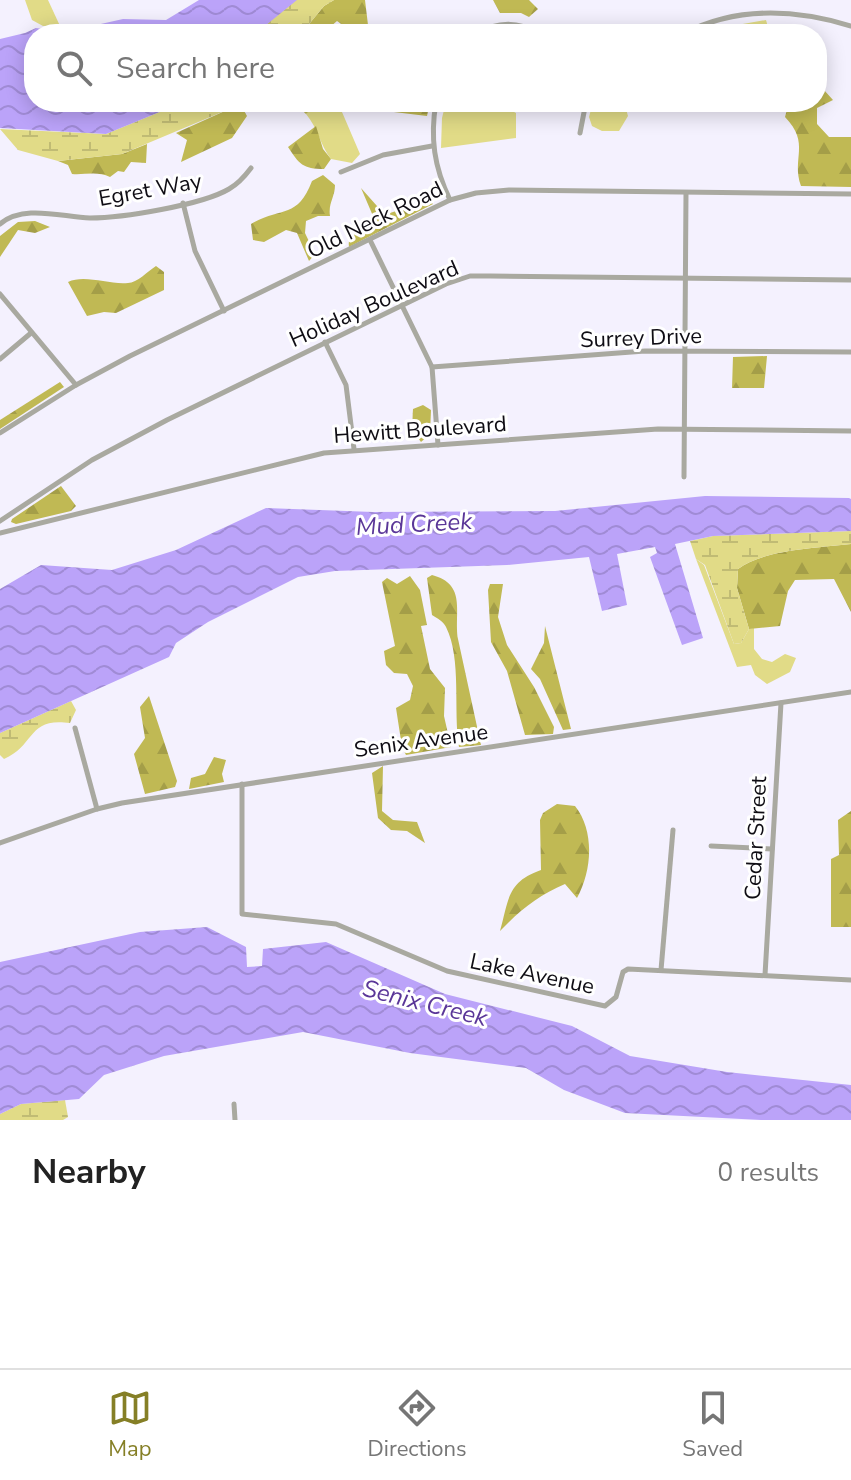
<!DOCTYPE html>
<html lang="en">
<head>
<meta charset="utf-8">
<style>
	body { margin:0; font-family:"Nunito Sans",sans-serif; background:#f6f6f6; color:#222 }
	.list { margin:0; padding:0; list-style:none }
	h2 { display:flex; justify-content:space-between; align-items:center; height:104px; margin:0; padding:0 32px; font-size:34px }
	h2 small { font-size:26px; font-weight:400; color:#767676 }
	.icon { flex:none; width:44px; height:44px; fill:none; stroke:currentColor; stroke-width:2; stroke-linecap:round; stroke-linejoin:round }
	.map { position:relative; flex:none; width:851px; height:1120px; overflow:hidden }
	.search { position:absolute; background:#fff; box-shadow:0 4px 20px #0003; left:24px; right:24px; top:24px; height:88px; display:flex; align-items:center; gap:20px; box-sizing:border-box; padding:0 28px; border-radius:32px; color:#767676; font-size:30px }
	.sheet { height:248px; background:#fff }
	nav { display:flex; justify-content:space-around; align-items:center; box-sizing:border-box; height:112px; border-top:2px solid #e0e0e0; background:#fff; font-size:22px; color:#767676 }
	nav a { display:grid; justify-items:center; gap:4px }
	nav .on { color:#857f26 }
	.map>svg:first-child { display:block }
	.green { fill:#e1db87 }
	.forest { fill:url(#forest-firs) }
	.wetland { fill:url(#wetland-marsh) }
	.water { fill:url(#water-waves) }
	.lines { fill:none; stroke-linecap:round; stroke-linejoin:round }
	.minor { stroke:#a9a9a0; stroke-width:5 }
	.labels { text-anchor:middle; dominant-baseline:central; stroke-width:6; stroke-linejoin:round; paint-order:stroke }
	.street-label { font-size:22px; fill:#0f0d14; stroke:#fff }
	.water-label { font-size:24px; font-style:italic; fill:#5a3698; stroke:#fff }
</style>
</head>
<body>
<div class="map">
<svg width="851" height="1120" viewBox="0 0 851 1120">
	<defs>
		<pattern id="forest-firs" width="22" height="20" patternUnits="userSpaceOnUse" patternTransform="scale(2)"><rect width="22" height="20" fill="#c0b954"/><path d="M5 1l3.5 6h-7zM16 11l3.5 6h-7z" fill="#a49e48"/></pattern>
		<pattern id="wetland-marsh" width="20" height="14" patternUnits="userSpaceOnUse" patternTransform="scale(2)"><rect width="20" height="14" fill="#e1db87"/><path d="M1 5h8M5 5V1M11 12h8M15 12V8" fill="none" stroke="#c0bb74"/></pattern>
		<pattern id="water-waves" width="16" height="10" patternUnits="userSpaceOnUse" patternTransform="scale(2)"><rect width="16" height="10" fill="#bba3f9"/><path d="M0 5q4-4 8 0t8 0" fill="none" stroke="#a08bd5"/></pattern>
	</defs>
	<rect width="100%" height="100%" fill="#f4f1fe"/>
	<g class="green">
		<path d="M25,0H48L60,26H43L32,20Z"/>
		<path d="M766,20L770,34H732L714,29Z"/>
		<path d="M446,102H495L516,113V138L441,148L442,118Z"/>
		<path d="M593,102H624L628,116L619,131H602L592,126L589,117Z"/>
		<path d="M319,103L339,105L360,154L352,163L331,159C320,145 318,128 306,114Z"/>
		<path d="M696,559L704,565L734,644L741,643L749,629L754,628V649L762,659L772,662L785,654L796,658L790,672L767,684L755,675L751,665L737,667Z"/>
	</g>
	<g class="forest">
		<path d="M334,0H365L368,25L371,34H355L337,21L322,34H305V29L324,6Z"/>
		<path d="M493,0H529L538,9L529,17L521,13H500Z"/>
		<path d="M817,90H824L833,100L817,108V124L829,137H851V187L801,186C791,158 811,144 785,117L789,102H817Z"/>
		<path d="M233,102H239L247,116L232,138L181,162L187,140L176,133L227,110Z"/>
		<path d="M293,102H430L427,116L319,103L306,114Z"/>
		<path d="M316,126L323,149L331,159L324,169C303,169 299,164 288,147Z"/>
		<path d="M147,144L146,163L131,162L124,172L118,171L110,177C98,171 85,175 72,174L68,165L58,161L122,154Z"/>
		<path d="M323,175L335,185C335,197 328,203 330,216H318L306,221L305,233L315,254L309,261L297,233L286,230L264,242L253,240L251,224C281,206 297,220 312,181Z"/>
		<path d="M361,188L377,206L390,213L429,200L433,204L349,247C347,231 362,224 373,216Z"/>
		<path d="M35,221L50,227L35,233L18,230L0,257V236L18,222Z"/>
		<path d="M156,266L164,272V290L116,313L104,312L87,316L68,282C85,274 109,285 128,283C137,283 148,271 156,266Z"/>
		<path d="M767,356L764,388H732L733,357Z"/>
		<path d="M60,382L64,387L0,429V420Z"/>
		<path d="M423,405L431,410L430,434L421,442C412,431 412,423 413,409Z"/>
		<path d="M61,486L76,506L71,511L16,524L11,522L12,519Z"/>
		<path d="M851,544V612L834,579L795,580L788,591L780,626L749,629L737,588L738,569C765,549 818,548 851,544Z"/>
		<path d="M432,575C467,584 454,612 458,639L481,745L459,747C453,711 462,659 446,627C444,622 437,618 432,615L427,578Z"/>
		<path d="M410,576L420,590L427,625L421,626L430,669L445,688L444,716L451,747L406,755L402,747L396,708L410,700L413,686L407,674L394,673L386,665L384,651L395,646L382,582L387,578L397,584Z"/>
		<path d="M490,584H503L498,617L507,645L534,687L554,727L553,734L525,735L507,671L491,642L488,590Z"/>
		<path d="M545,626L571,729L563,730L540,679L531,669L544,643Z"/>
		<path d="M149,696L177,781L175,787L145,794L134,754L145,738L140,707Z"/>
		<path d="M214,757L226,760L222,774L224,782L189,789L191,778L205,774Z"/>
		<path d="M383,766L382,811L393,820L417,822L425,843L407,831L391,830L378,818L372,773Z"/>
		<path d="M557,804L575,806C595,831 592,871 577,898L565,884C539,895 520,910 500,931C509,899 507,882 541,870L540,820L543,813Z"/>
		<path d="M851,811V927H831V859L839,855L838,820Z"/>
	</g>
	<g class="wetland">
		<path d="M296,0H334L324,6L305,29V34H254Z"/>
		<path d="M184,102H233L227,110L122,154L58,161L18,150L0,129L106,134Z"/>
		<path d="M851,531V544C818,548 765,549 738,569L737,588L749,629L741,643L734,644L705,565L696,559L690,541L713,536Z"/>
		<path d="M71,701L76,710L70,723C27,717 36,745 4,759L0,755V733Z"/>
		<path d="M65,1100L68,1117L63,1120H0V1114L21,1104Z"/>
	</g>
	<g class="water">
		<path d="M199,0H297L255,34H34V102H184L106,134L0,128V39L25,33L36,28L65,32L123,19L166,20Z"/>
		<path d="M705,496L849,498L851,499V531L713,536L675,544L703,638L682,645L650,557L657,553L655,547L617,554L627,605L602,611L589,557L507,565L335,571L298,577L208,622L176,643L169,657L0,733V589L41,565L112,570L176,550L266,508L373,512L555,511Z"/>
		<path d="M207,927L246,947L247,967L262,966L263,949L326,942L445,994L572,1026L630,1056L727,1072L851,1085V1120H761L625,1113L564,1090L526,1068L410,1053L303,1032L164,1056L104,1075L79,1099L21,1104L0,1114V962L140,932Z"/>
	</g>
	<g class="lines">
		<g class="minor">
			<path d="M477,34C497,21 519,21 539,34"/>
			<path d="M683,34C736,6 795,9 851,26"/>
			<path d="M436,102C430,138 434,167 450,200"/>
			<path d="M692,102L697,108"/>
			<path d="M580,133L586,102"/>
			<path d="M341,172L383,155L432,146"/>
			<path d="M183,203L195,251L224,311"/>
			<path d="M0,224C24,204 61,217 90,218C122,218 202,205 229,189C238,184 245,176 251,168"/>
			<path d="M370,240L432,367L438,445"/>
			<path d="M0,294L76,385"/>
			<path d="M325,342L346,385L354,449"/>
			<path d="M0,359L31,333"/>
			<path d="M432,367L645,351L851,352"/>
			<path d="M0,433L76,385L130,356L450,200L476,193L509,190L851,194"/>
			<path d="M684,477L686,193"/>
			<path d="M0,521L92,460L167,420L446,284L470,276H490L851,280"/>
			<path d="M0,533L324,453L658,429L851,431"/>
			<path d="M75,728L97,809"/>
			<path d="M242,784V914L336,924L447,971L605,1006L616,997L623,972L628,969L851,980"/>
			<path d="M0,843L97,809L122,803L851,692"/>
			<path d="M711,846L772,849"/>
			<path d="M661,970L673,830"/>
			<path d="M765,975L781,703"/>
			<path d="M234,1104L235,1120"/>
		</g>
	</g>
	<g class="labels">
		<g class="street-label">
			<text transform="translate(150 190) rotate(-10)">Egret Way</text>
			<text transform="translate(375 220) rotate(-26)">Old Neck Road</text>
			<text transform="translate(374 304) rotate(-24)">Holiday Boulevard</text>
			<text transform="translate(641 338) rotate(-2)">Surrey Drive</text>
			<text transform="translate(420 430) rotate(-4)">Hewitt Boulevard</text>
			<text transform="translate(421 741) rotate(-8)">Senix Avenue</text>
			<text transform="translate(756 838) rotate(-87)">Cedar Street</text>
			<text transform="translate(532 974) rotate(12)">Lake Avenue</text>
		</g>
		<g class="water-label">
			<text transform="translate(414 524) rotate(-3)">Mud Creek</text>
			<text transform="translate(425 1003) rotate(14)">Senix Creek</text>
		</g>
	</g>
</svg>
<div class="search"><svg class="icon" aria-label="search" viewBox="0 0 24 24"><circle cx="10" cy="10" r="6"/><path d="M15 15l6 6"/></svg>Search here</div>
</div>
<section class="sheet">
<h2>Nearby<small>0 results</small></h2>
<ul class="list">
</ul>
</section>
<nav>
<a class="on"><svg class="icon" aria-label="map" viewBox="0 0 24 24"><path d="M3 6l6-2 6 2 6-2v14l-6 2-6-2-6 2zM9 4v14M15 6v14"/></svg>Map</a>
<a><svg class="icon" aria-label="directions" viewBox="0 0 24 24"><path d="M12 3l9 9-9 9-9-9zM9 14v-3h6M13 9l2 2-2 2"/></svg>Directions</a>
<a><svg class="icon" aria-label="saved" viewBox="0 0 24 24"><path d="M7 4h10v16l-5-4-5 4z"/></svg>Saved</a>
</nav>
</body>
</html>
